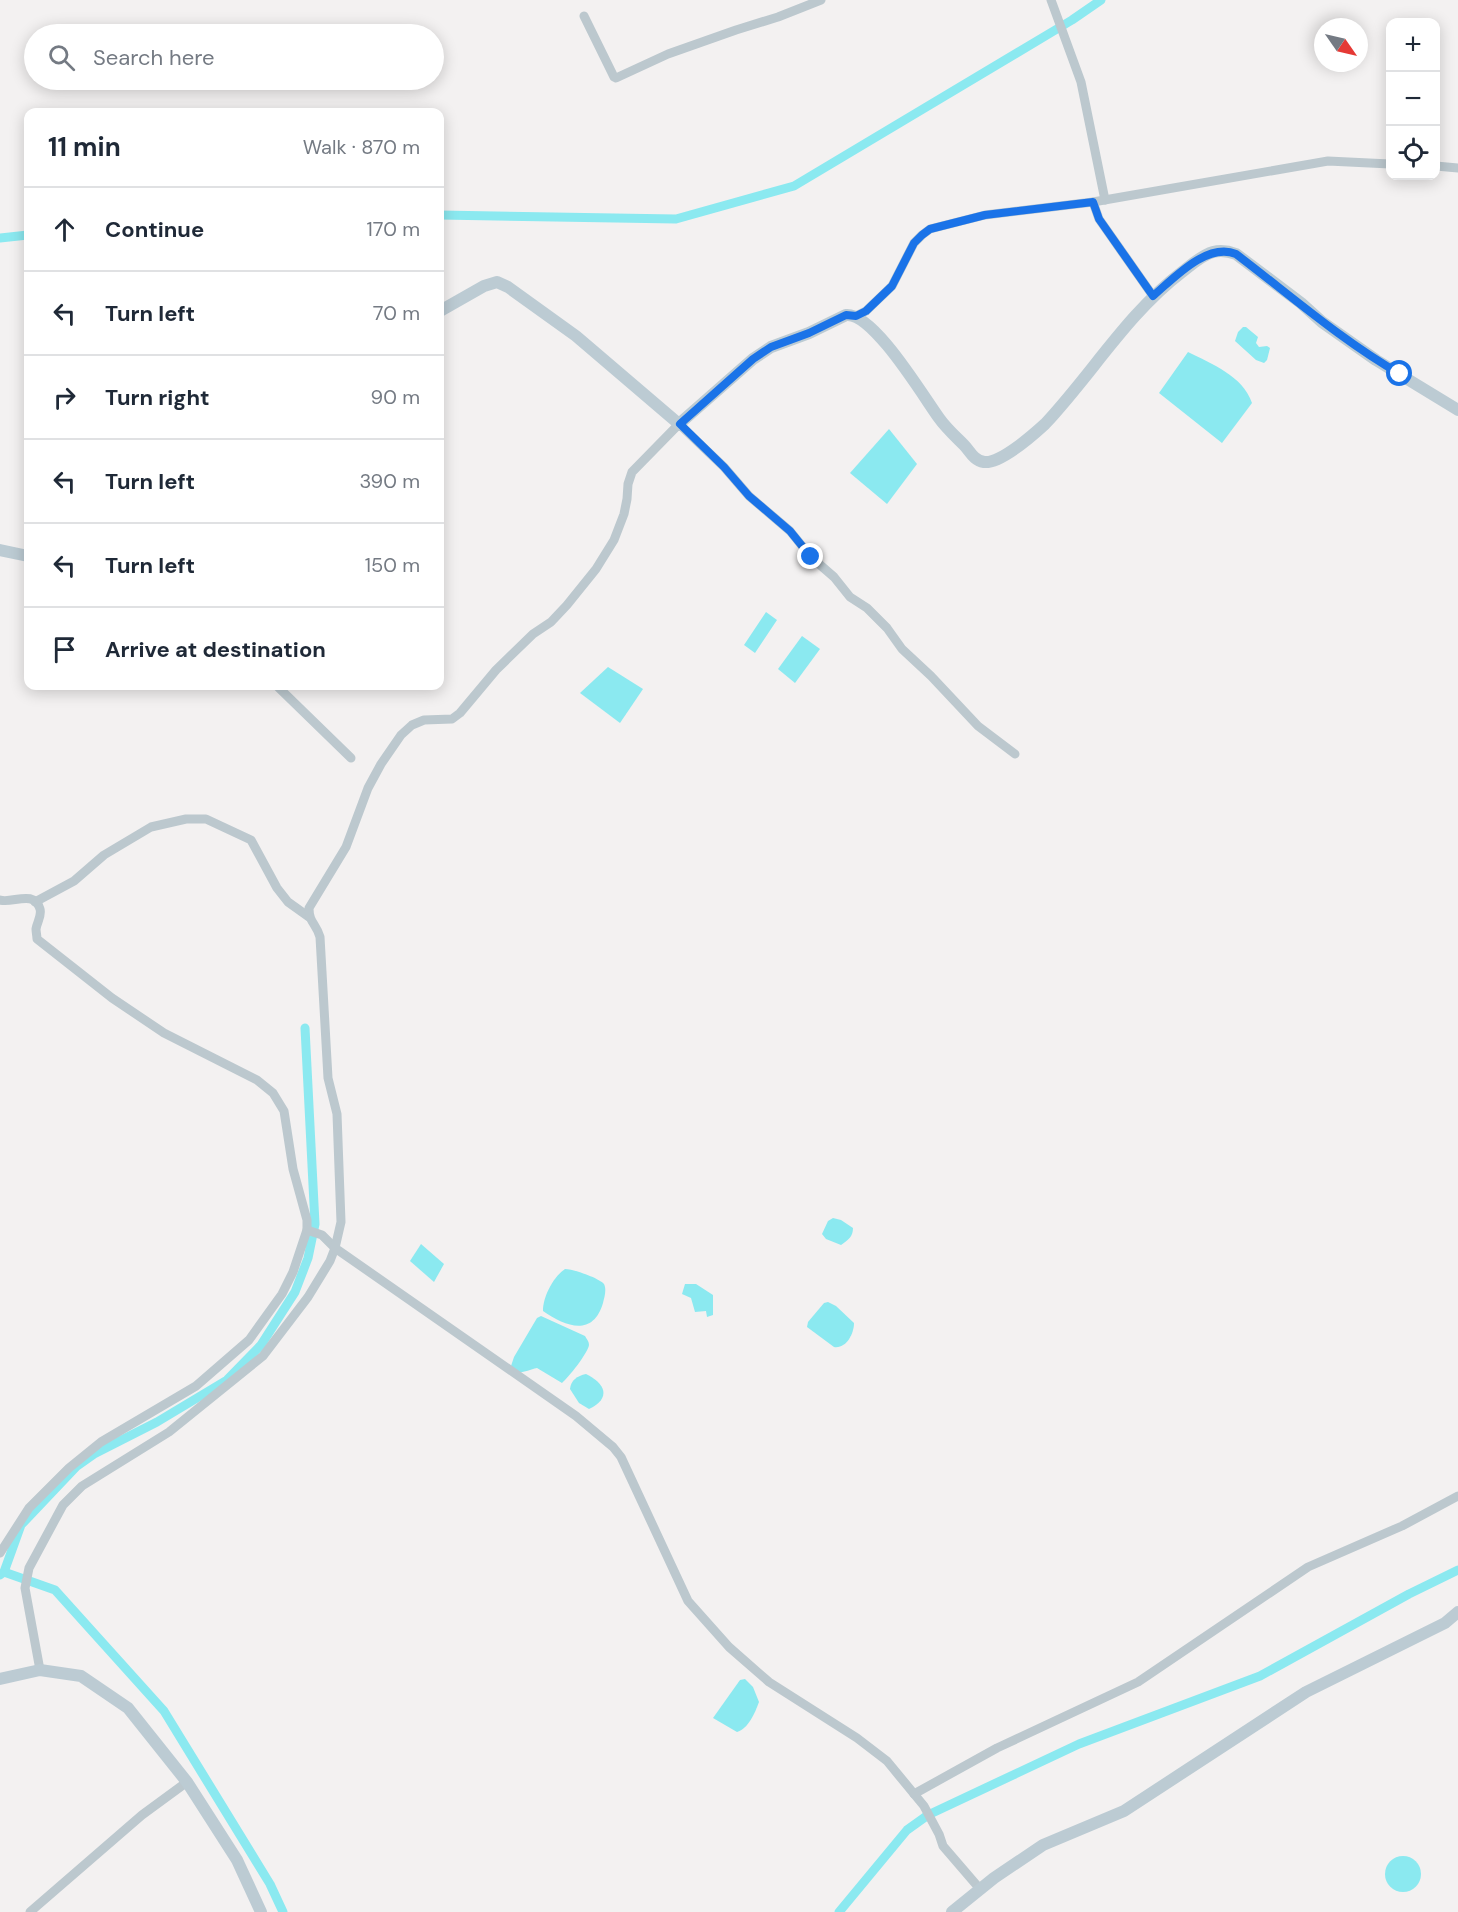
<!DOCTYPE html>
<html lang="en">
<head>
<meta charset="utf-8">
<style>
	body { margin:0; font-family:"DM Sans",sans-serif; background:#f2f2f3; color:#1f2937 }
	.controls { position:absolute; right:18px; top:18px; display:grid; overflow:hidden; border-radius:12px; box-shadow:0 3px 15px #0003 }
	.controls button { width:54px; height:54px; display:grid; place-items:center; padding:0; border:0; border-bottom:2px solid #e0e1e3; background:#fff; color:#1f2937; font:30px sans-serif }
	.compass { position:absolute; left:1314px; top:18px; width:54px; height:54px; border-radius:50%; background:#fff; box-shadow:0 3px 15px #0003; rotate:124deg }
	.stop { position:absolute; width:18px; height:18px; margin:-14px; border:4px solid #1a73e8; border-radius:50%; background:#fff }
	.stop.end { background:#1a73e8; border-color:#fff; box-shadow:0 2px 6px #0008 }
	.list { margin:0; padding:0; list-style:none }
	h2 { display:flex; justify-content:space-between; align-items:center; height:78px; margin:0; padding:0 24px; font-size:26px }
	h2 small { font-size:20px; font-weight:400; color:#747a83 }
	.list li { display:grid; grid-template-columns:39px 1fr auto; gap:18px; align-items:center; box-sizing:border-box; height:84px; padding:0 24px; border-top:2px solid #e0e1e3 }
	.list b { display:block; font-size:22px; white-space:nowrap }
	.list em { font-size:20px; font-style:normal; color:#747a83 }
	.icon { flex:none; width:33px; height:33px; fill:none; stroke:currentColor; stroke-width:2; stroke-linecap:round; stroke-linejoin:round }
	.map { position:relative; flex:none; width:1458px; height:1912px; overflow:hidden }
	.search { position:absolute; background:#fff; box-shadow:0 3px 15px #0003; left:24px; top:24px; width:420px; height:66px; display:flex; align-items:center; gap:15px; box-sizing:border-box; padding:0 21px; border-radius:33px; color:#747a83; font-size:22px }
	.panel { position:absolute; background:#fff; box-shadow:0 3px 15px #0003; left:24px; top:108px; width:420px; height:582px; border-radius:12px }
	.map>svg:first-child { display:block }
	.water { fill:#8be9f0 }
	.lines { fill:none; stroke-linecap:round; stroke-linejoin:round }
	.canal { stroke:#8be9f0; stroke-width:9 }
	.street { stroke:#bcc8ce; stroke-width:9 }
	.secondary { stroke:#bccbd3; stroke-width:12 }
	.route { stroke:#1a73e8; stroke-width:8 }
</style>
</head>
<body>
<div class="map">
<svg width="1458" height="1912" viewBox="0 0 1458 1912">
	<rect width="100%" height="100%" fill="#f3f1f1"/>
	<g class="water">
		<path d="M1243,327H1246L1258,337L1256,343L1259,347L1267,346L1270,348L1267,360L1264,363L1256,360L1235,341L1238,332Z"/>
		<path d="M1188,352C1212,364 1243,376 1252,403L1222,443L1159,393Z"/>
		<path d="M889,429L917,464L887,504L850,473Z"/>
		<path d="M766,612L777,620L755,653L744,645Z"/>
		<path d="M802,636L820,649L795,683L778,669Z"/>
		<path d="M608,667L643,689L620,723L580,693Z"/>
		<path d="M833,1218L841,1220L853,1228C853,1237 848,1240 841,1245L826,1239L822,1234L828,1221Z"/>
		<path d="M421,1244L444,1264L434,1282L410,1261Z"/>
		<path d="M565,1269C573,1269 599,1278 604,1284C607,1290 604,1298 603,1303C593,1337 566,1327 543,1311C543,1297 553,1277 565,1269Z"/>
		<path d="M685,1284H696L713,1295V1315L707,1317L706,1311L695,1312L691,1298L682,1294Z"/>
		<path d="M828,1302L836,1306L854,1323C854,1334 846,1349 834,1347L807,1327L808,1322L824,1303Z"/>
		<path d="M541,1316L585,1336C587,1340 589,1341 589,1345C588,1353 568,1378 562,1383L537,1368C527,1370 519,1376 510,1369L514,1357L537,1318Z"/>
		<path d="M586,1374C605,1383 612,1398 589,1409L579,1403L570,1389C571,1380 577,1376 586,1374Z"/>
		<path d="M745,1679L753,1687L759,1702C755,1713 748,1729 737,1732L713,1718L740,1680Z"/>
		<circle cx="1403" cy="1874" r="18"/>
	</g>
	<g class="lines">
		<g class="canal">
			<path d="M440,215L676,219L794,186L1072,20L1101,0"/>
			<path d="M0,238L28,235"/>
			<path d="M4,1572L55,1590L164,1711L270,1884L283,1912"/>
			<path d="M0,1575L4,1572L21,1525L77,1466L94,1454L157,1422L227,1380L261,1345L295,1292L308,1258L315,1224L305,1028"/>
			<path d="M839,1912L907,1830L928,1815L1079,1744L1260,1676L1409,1594L1458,1570"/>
		</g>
		<g class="street">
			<path d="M1051,0L1081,82L1105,200"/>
			<path d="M584,16L614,77L616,78L668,54L736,30L778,17L821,0"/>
			<path d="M1436,166L1458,168"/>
			<path d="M1093,202L1099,219L1153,296"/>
			<path d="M856,316L866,311L892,286L914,243L922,235L930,229L985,215L1093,202L1328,161L1390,164"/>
			<path d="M277,686L351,758"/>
			<path d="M0,900C12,904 34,889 40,909C42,916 37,922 36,929C36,932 37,936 37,939L112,998L164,1033L257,1080L273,1093L284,1111L293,1169L307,1220V1230L293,1272L282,1294L249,1340L196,1386L101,1442L69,1468L29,1508L0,1553"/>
			<path d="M35,902L74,881L104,855L151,827L186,819H206L251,840L277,888L288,902L309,917"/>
			<path d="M40,1670L25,1588L29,1568L63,1505L82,1486L169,1432L263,1356L308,1297L330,1261L335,1248L322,1235L307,1230"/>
			<path d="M914,1794L997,1748L1138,1682L1308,1567L1402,1526L1458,1496"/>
			<path d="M980,1889L943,1846L939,1834L924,1806L887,1761L857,1738L769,1682L729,1647L688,1601L621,1457L613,1447L576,1416L335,1248L341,1222L337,1114L328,1078L320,937C316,923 309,923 309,908L346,847L368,788L381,764L401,735L412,725L424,720L452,719L460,713L496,670L533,634L551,622L567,605L596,569L614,540L624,514L627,499L628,484L632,472L679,424L724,467L749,496L790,531L811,557L834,577L850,597L867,608L887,628L902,649L931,676L978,726L1015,754"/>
			<path d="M30,1912L142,1815L187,1782"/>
		</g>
		<g class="secondary">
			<path d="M440,311L484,286L497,282L508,287L576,336L679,424L753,359L771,347L809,333L846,315C873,312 923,396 939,418C946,428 955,436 964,445C970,451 973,460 984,462C1000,464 1033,435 1045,424C1092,374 1127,314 1182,272C1191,265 1202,255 1213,252C1221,250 1228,251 1236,254L1301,303L1322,322L1376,360L1458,410"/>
			<path d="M0,550L28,556"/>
			<path d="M0,1679L40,1670L81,1676L128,1708L187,1782L237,1860L261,1912"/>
			<path d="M952,1912L994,1878L1043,1845L1124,1811L1306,1692L1445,1623L1458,1612"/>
		</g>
	</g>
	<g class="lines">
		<path class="route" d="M811,557L790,531L749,496L724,467L680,424L753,359L771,347L809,333L846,315L856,316L866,311L892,286L914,243L922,235L930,229L985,215L1093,202L1099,219L1153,296C1174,278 1207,242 1236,254C1290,295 1341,340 1400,374"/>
	</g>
</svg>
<div class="controls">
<button>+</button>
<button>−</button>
<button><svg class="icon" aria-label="locate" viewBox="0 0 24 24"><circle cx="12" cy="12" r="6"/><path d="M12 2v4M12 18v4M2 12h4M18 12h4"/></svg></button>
</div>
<svg class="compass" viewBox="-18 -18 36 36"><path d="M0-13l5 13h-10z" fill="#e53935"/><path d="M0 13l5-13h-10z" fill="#747a83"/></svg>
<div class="stop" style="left:1400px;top:374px"></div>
<div class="stop end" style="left:811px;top:557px"></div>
<div class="search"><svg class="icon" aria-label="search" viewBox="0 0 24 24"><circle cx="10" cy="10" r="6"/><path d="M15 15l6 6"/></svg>Search here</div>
<section class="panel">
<h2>11 min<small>Walk · 870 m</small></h2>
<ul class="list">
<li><svg class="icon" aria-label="ahead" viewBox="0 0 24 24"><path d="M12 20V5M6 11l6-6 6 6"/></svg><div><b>Continue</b></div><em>170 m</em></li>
<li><svg class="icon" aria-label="left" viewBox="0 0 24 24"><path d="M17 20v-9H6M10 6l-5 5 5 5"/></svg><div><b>Turn left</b></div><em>70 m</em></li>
<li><svg class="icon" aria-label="right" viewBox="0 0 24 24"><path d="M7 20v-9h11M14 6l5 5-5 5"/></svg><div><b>Turn right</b></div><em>90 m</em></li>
<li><svg class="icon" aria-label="left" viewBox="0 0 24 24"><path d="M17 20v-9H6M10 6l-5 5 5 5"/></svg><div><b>Turn left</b></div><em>390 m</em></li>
<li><svg class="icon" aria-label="left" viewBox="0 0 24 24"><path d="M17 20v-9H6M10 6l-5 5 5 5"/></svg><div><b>Turn left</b></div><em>150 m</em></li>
<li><svg class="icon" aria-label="arrive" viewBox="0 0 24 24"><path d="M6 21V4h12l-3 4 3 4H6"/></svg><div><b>Arrive at destination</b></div></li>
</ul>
</section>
</div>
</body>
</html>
